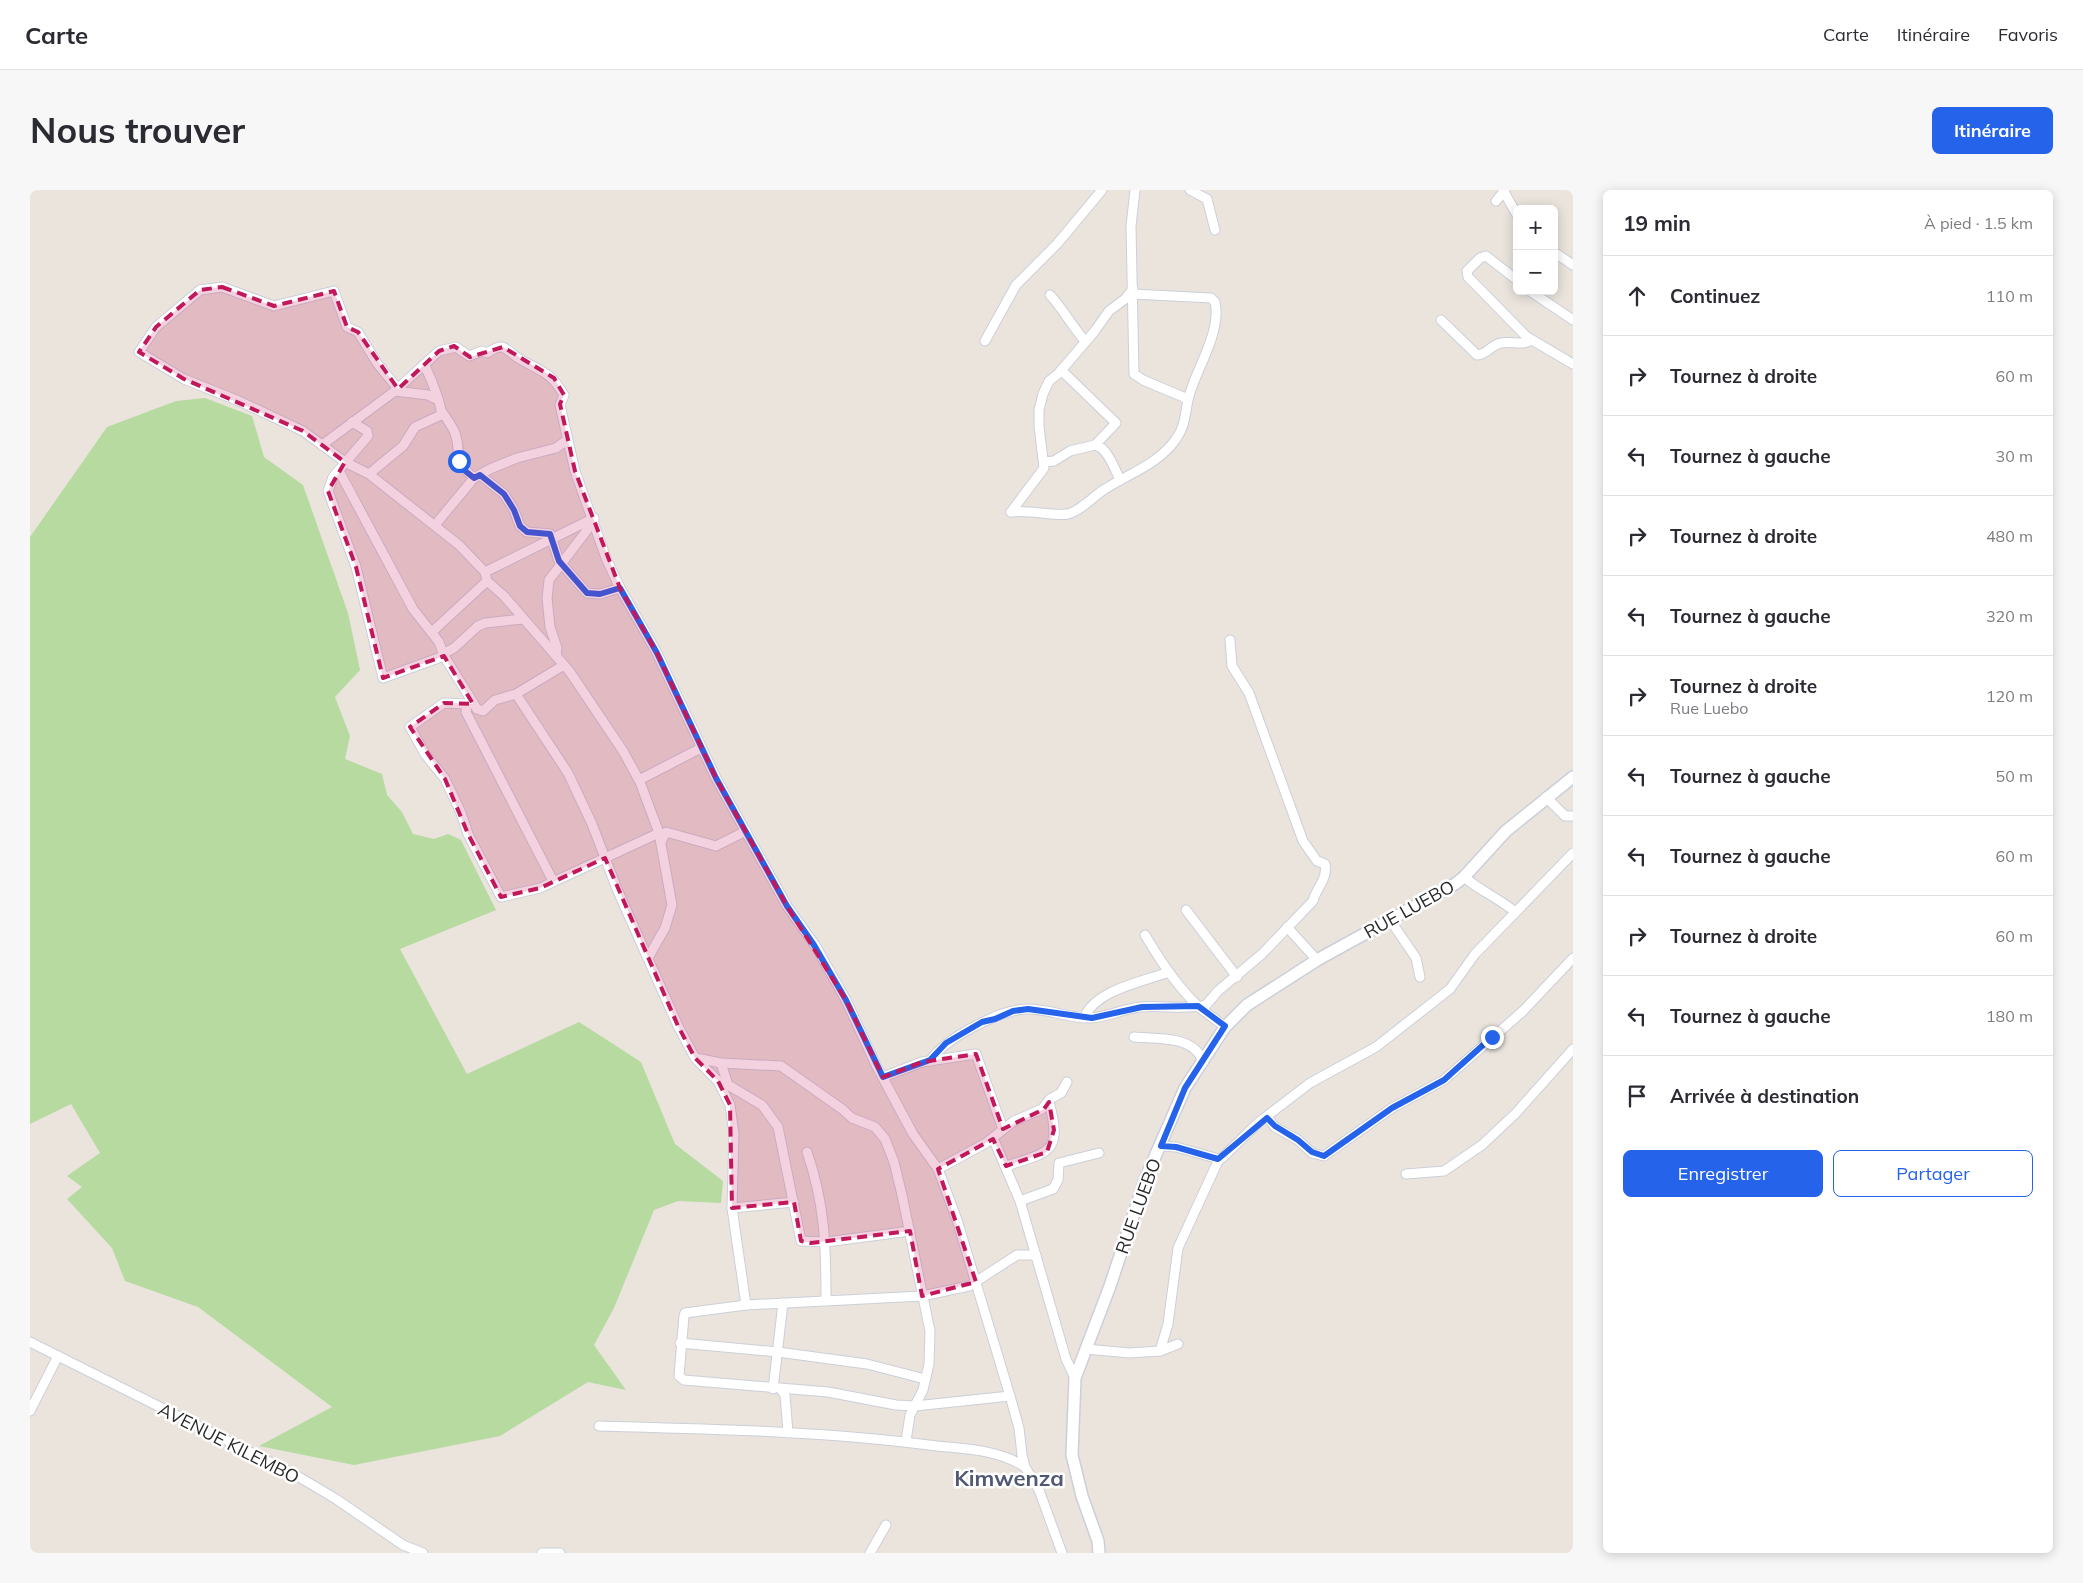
<!DOCTYPE html>
<html lang="fr">
<head>
<meta charset="utf-8">
<style>
	body { margin:0; font-family:Mulish,sans-serif; background:#f7f7f7; color:#2b2b33 }
	.controls { position:absolute; right:15px; top:15px; display:grid; overflow:hidden; border-radius:8px; box-shadow:0 2px 12px #0003 }
	.controls button { width:45px; height:45px; display:grid; place-items:center; padding:0; border:0; border-bottom:1px solid #e1e1e2; background:#fff; color:#2b2b33; font:25px sans-serif }
	.stop { position:absolute; width:15px; height:15px; margin:-11px; border:4px solid #2563eb; border-radius:50%; background:#fff }
	.stop.end { background:#2563eb; border-color:#fff; box-shadow:0 1px 5px #0008 }
	.list { margin:0; padding:0; list-style:none }
	h2 { display:flex; justify-content:space-between; align-items:center; height:65px; margin:0; padding:0 20px; font-size:21px }
	h2 small { font-size:16px; font-weight:400; color:#7c7c81 }
	.list li { display:grid; grid-template-columns:32px 1fr auto; gap:15px; align-items:center; box-sizing:border-box; height:80px; padding:0 20px; border-top:1px solid #e1e1e2 }
	.list b { display:block; font-size:19px; white-space:nowrap }
	.list p { margin:0; font-size:16px; white-space:nowrap; color:#7c7c81 }
	.list em { font-size:16px; font-style:normal; color:#7c7c81 }
	.actions { display:flex; gap:10px; padding:15px 20px }
	.actions a { flex:1; padding:11px 0; border:1px solid #2563eb; border-radius:8px; text-align:center; font-size:18px; color:#2563eb }
	.actions .main { background:#2563eb; color:#fff }
	.icon { flex:none; width:28px; height:28px; fill:none; stroke:currentColor; stroke-width:2; stroke-linecap:round; stroke-linejoin:round }
	.map { position:relative; flex:none; width:1543px; height:1363px; overflow:hidden; border-radius:8px }
	header { display:flex; align-items:center; gap:30px; box-sizing:border-box; height:70px; padding:0 25px; background:#fff; border-bottom:1px solid #e1e1e2 }
	header strong { font-size:24px }
	nav { display:flex; gap:28px; margin-inline-start:auto; font-size:18px }
	.intro { display:flex; align-items:center; justify-content:space-between; box-sizing:border-box; height:120px; padding:0 30px }
	h1 { margin:0; font-size:35px }
	.button { padding:12px 22px; border-radius:8px; background:#2563eb; color:#fff; font-size:18px; font-weight:700 }
	main { display:flex; gap:30px; padding:0 30px }
	aside { flex:1; background:#fff; border-radius:8px; box-shadow:0 2px 12px #0003 }
	.map>svg:first-child { display:block }
	.green { fill:#b6daa0 }
	.lines { fill:none; stroke-linecap:round; stroke-linejoin:round }
	.minor-casing { stroke:#cccfd9; stroke-width:11 }
	.tertiary-casing { stroke:#cccfd9; stroke-width:14 }
	.minor { stroke:#fff; stroke-width:9 }
	.tertiary { stroke:#fff; stroke-width:11 }
	.route { stroke:#2563eb; stroke-width:6 }
	.marked { fill:#c2185b; fill-opacity:0.2; stroke:#c2185b; stroke-width:4; stroke-dasharray:10 6; stroke-linejoin:round }
	.labels { text-anchor:middle; dominant-baseline:central; stroke-width:5; stroke-linejoin:round; paint-order:stroke }
	.street-label { font-size:18px; fill:#292929; stroke:#fff }
	.district-label { font-size:22px; font-weight:bold; fill:#505874; stroke:#fff }
</style>
</head>
<body>
<header>
<strong>Carte</strong>
<nav><a>Carte</a><a>Itinéraire</a><a>Favoris</a></nav>
</header>
<div class="intro"><h1>Nous trouver</h1><a class="button">Itinéraire</a></div>
<main>
<div class="map">
<svg width="1543" height="1363" viewBox="0 0 1543 1363">
	<rect width="100%" height="100%" fill="#eae4dd"/>
	<path class="green" d="M175,208L222,226L234,267L273,295L318,423L330,480L305,507L320,546L315,569L352,584L357,605L372,622L383,644L404,649L418,644L431,650L466,720L370,759L437,884L549,832L611,872L645,954L693,991L691,1013L648,1011L624,1020L584,1118L564,1155L596,1200L558,1192L470,1246L324,1275L229,1256L302,1217L168,1117L95,1091L82,1058L37,1009L52,997L37,986L70,963L41,914L0,934V347L77,237L146,211Z"/>
	<g class="lines">
		<defs>
			<g id="minor">
				<path d="M1105,0L1101,36L1104,184L1113,190L1158,209"/>
				<path d="M1160,0L1177,9L1185,40"/>
				<path d="M1473,0L1487,25"/>
				<path d="M1466,11L1475,0"/>
				<path d="M1524,62L1543,75"/>
				<path d="M1487,90L1456,66L1450,68L1437,81L1438,87L1497,147L1543,174"/>
				<path d="M1500,101L1543,130"/>
				<path d="M1020,105C1033,119 1042,136 1055,151"/>
				<path d="M1411,130L1447,165C1457,165 1462,154 1471,153C1483,151 1491,156 1502,150"/>
				<path d="M955,151L986,95L1027,54L1072,0"/>
				<path d="M368,199L347,173L328,142L317,137L304,101L244,116L192,97L170,100L126,137L109,162L154,189L209,211L273,241L315,272L339,284L429,355L455,382L457,391L474,406L540,482L593,561L610,592L629,643L642,715L635,738L618,768"/>
				<path d="M365,201L398,205L406,209"/>
				<path d="M412,222C417,229 422,236 425,243C433,266 420,268 444,288"/>
				<path d="M322,232L337,241L338,246L303,287L298,301L326,377L353,488L414,466"/>
				<path d="M292,255L365,201L409,161L426,157L439,166L452,161L457,163C461,161 466,156 472,157C477,158 483,165 488,168C511,182 519,180 534,205L530,215L545,281L576,368L590,398L627,463L686,588L757,716L785,755L816,810L846,875L883,944L908,979L927,1030L980,1206L989,1238L992,1265L995,1277L1009,1300L1032,1363"/>
				<path d="M1065,255C1077,257 1085,279 1090,290"/>
				<path d="M1014,272L1024,271L1040,261L1065,255L1086,233L1031,180"/>
				<path d="M309,281L383,419L409,452L414,466L447,519L453,521L465,510L486,504L534,475"/>
				<path d="M339,284L373,256L385,237L411,225C413,218 399,183 394,175"/>
				<path d="M450,285L474,304L484,320L490,336L497,342L520,344L529,371L557,403L570,404L590,398"/>
				<path d="M981,322C1000,319 1028,328 1041,323C1052,319 1062,308 1072,301C1097,284 1128,275 1146,249C1155,237 1155,224 1158,210C1164,182 1192,143 1185,112L1181,108L1103,104"/>
				<path d="M981,322L1014,278L1009,236V220L1013,204L1019,191L1028,184L1064,142L1079,121L1095,109L1103,99"/>
				<path d="M405,335L444,288L460,279L487,268L526,258L537,250"/>
				<path d="M455,382L564,328"/>
				<path d="M403,441L457,391"/>
				<path d="M413,464L424,458L448,436L455,433L493,429"/>
				<path d="M526,466L527,458L520,437L517,408L519,390L564,331"/>
				<path d="M486,504L538,583L562,634L587,699L648,836L665,868L688,891L700,915L704,944L702,1018L716,1115"/>
				<path d="M443,513L437,514L436,522L523,691"/>
				<path d="M437,514L414,513L380,537L395,564L415,589L431,623L438,644L471,707L510,698L629,643"/>
				<path d="M609,590L671,558"/>
				<path d="M1516,607L1535,626H1543"/>
				<path d="M631,652L636,642L686,656L716,641"/>
				<path d="M1434,687C1450,701 1469,708 1485,722"/>
				<path d="M1156,720L1207,787"/>
				<path d="M1360,730L1386,768L1390,787"/>
				<path d="M1257,737L1287,770"/>
				<path d="M1115,745C1130,770 1146,795 1167,815C1175,823 1186,829 1195,837"/>
				<path d="M1054,828C1065,800 1112,792 1139,782"/>
				<path d="M1104,847C1127,849 1166,845 1173,873"/>
				<path d="M666,868L691,873L751,876L812,919L822,928L845,937L855,949L864,972L872,1005L900,1141L899,1174L893,1200L880,1225L876,1251"/>
				<path d="M900,871C915,848 971,819 998,819C1019,819 1038,828 1059,828C1077,828 1094,818 1111,817C1132,815 1156,820 1176,815L1188,801L1232,764L1283,711C1286,698 1298,689 1295,674L1287,671L1273,651L1219,503L1202,476L1200,450"/>
				<path d="M691,873L698,895L732,915L748,937L771,1051L796,1052L880,1041"/>
				<path d="M853,887L892,872L946,864L973,939"/>
				<path d="M1237,927L1245,937L1268,950L1282,963L1294,966L1362,918L1414,890L1493,821L1543,768"/>
				<path d="M963,948L990,1011L1036,1169L1045,1188"/>
				<path d="M1131,956L1146,957L1189,969L1192,968L1229,932L1280,893L1346,857L1420,799L1445,764L1543,663"/>
				<path d="M777,962C795,1014 796,1056 796,1110"/>
				<path d="M976,976C1019,962 1033,963 1019,912"/>
				<path d="M908,979L956,953L984,931L1012,919L1020,909L1031,903L1037,892"/>
				<path d="M1376,984L1414,981L1452,955L1486,923L1543,859"/>
				<path d="M990,1011L1023,999L1028,990L1029,973L1069,963"/>
				<path d="M702,1018L764,1012"/>
				<path d="M0,1152L264,1284L306,1309L373,1355L393,1363"/>
				<path d="M650,1153L748,1162L837,1174L895,1189"/>
				<path d="M1056,1159L1099,1163L1130,1161L1148,1154"/>
				<path d="M1130,1161L1138,1134L1148,1058L1189,969"/>
				<path d="M743,1199L753,1113"/>
				<path d="M751,1200L755,1205L758,1243"/>
				<path d="M980,1206L885,1216L866,1215L798,1202L654,1190L649,1186L654,1126L655,1123L716,1115L892,1106L939,1096L987,1065H1006"/>
				<path d="M0,1221L28,1166"/>
				<path d="M569,1236C681,1239 795,1241 907,1256C937,1259 970,1260 995,1277"/>
				<path d="M512,1363H530"/>
				<path d="M840,1363L856,1335"/>
			</g>
			<path id="tertiary" d="M1069,1363L1068,1351L1052,1306L1042,1265L1045,1188L1080,1096L1116,987L1155,898L1195,837L1217,815L1287,770L1425,694L1434,687L1476,641L1543,587"/>
		</defs>
		<use href="#minor" class="minor-casing"/>
		<use href="#tertiary" class="tertiary-casing"/>
		<use href="#minor" class="minor"/>
		<use href="#tertiary" class="tertiary"/>
	</g>
	<g class="lines">
		<path class="route" d="M429,271L434,280L444,288L450,285L474,304L484,320L490,336L497,342L520,344L529,371L557,403L570,404L590,398L627,463L686,588L757,716L784,755L816,810L853,887L900,870L916,853L952,832L965,829L983,821L998,819L1062,828L1112,817L1168,816L1195,836L1155,898L1131,956L1146,957L1188,969L1237,928L1245,936L1268,950L1282,962L1294,966L1362,918L1414,890L1462,847"/>
	</g>
	<path class="marked" d="M192,97L244,116L304,101L317,137L328,142L368,199L409,161L424,156L440,167L473,157L524,188L534,205L530,214L545,281L590,398L627,463L686,588L757,716L816,810L853,887L892,872L946,864L973,939L1014,919L1019,912L1024,940L1017,962L976,976L963,949L908,979L946,1092L892,1106L880,1041L781,1053L771,1051L764,1012L702,1018L700,915L688,891L665,868L648,836L575,668L510,698L471,707L438,644L415,589L380,537L414,513L443,514L414,466L353,488L326,377L298,301L315,272L273,241L154,189L109,162L126,137L170,100Z"/>
	<g class="labels">
		<g class="street-label">
			<text transform="translate(1379 719) rotate(-29)">RUE LUEBO</text>
			<text transform="translate(1108 1016) rotate(-70)">RUE LUEBO</text>
			<text transform="translate(199 1253) rotate(27)">AVENUE KILEMBO</text>
		</g>
		<g class="district-label">
			<text x="979" y="1288">Kimwenza</text>
		</g>
	</g>
</svg>
<div class="controls">
<button>+</button>
<button>−</button>
</div>
<div class="stop" style="left:429px;top:271px"></div>
<div class="stop end" style="left:1462px;top:847px"></div>
</div>
<aside>
<h2>19 min<small>À pied · 1.5 km</small></h2>
<ul class="list">
<li><svg class="icon" aria-label="ahead" viewBox="0 0 24 24"><path d="M12 20V5M6 11l6-6 6 6"/></svg><div><b>Continuez</b></div><em>110 m</em></li>
<li><svg class="icon" aria-label="right" viewBox="0 0 24 24"><path d="M7 20v-9h11M14 6l5 5-5 5"/></svg><div><b>Tournez à droite</b></div><em>60 m</em></li>
<li><svg class="icon" aria-label="left" viewBox="0 0 24 24"><path d="M17 20v-9H6M10 6l-5 5 5 5"/></svg><div><b>Tournez à gauche</b></div><em>30 m</em></li>
<li><svg class="icon" aria-label="right" viewBox="0 0 24 24"><path d="M7 20v-9h11M14 6l5 5-5 5"/></svg><div><b>Tournez à droite</b></div><em>480 m</em></li>
<li><svg class="icon" aria-label="left" viewBox="0 0 24 24"><path d="M17 20v-9H6M10 6l-5 5 5 5"/></svg><div><b>Tournez à gauche</b></div><em>320 m</em></li>
<li><svg class="icon" aria-label="right" viewBox="0 0 24 24"><path d="M7 20v-9h11M14 6l5 5-5 5"/></svg><div><b>Tournez à droite</b><p>Rue Luebo</p></div><em>120 m</em></li>
<li><svg class="icon" aria-label="left" viewBox="0 0 24 24"><path d="M17 20v-9H6M10 6l-5 5 5 5"/></svg><div><b>Tournez à gauche</b></div><em>50 m</em></li>
<li><svg class="icon" aria-label="left" viewBox="0 0 24 24"><path d="M17 20v-9H6M10 6l-5 5 5 5"/></svg><div><b>Tournez à gauche</b></div><em>60 m</em></li>
<li><svg class="icon" aria-label="right" viewBox="0 0 24 24"><path d="M7 20v-9h11M14 6l5 5-5 5"/></svg><div><b>Tournez à droite</b></div><em>60 m</em></li>
<li><svg class="icon" aria-label="left" viewBox="0 0 24 24"><path d="M17 20v-9H6M10 6l-5 5 5 5"/></svg><div><b>Tournez à gauche</b></div><em>180 m</em></li>
<li><svg class="icon" aria-label="arrive" viewBox="0 0 24 24"><path d="M6 21V4h12l-3 4 3 4H6"/></svg><div><b>Arrivée à destination</b></div></li>
</ul>
<div class="actions"><a class="main">Enregistrer</a><a>Partager</a></div>
</aside>
</main>
</body>
</html>
